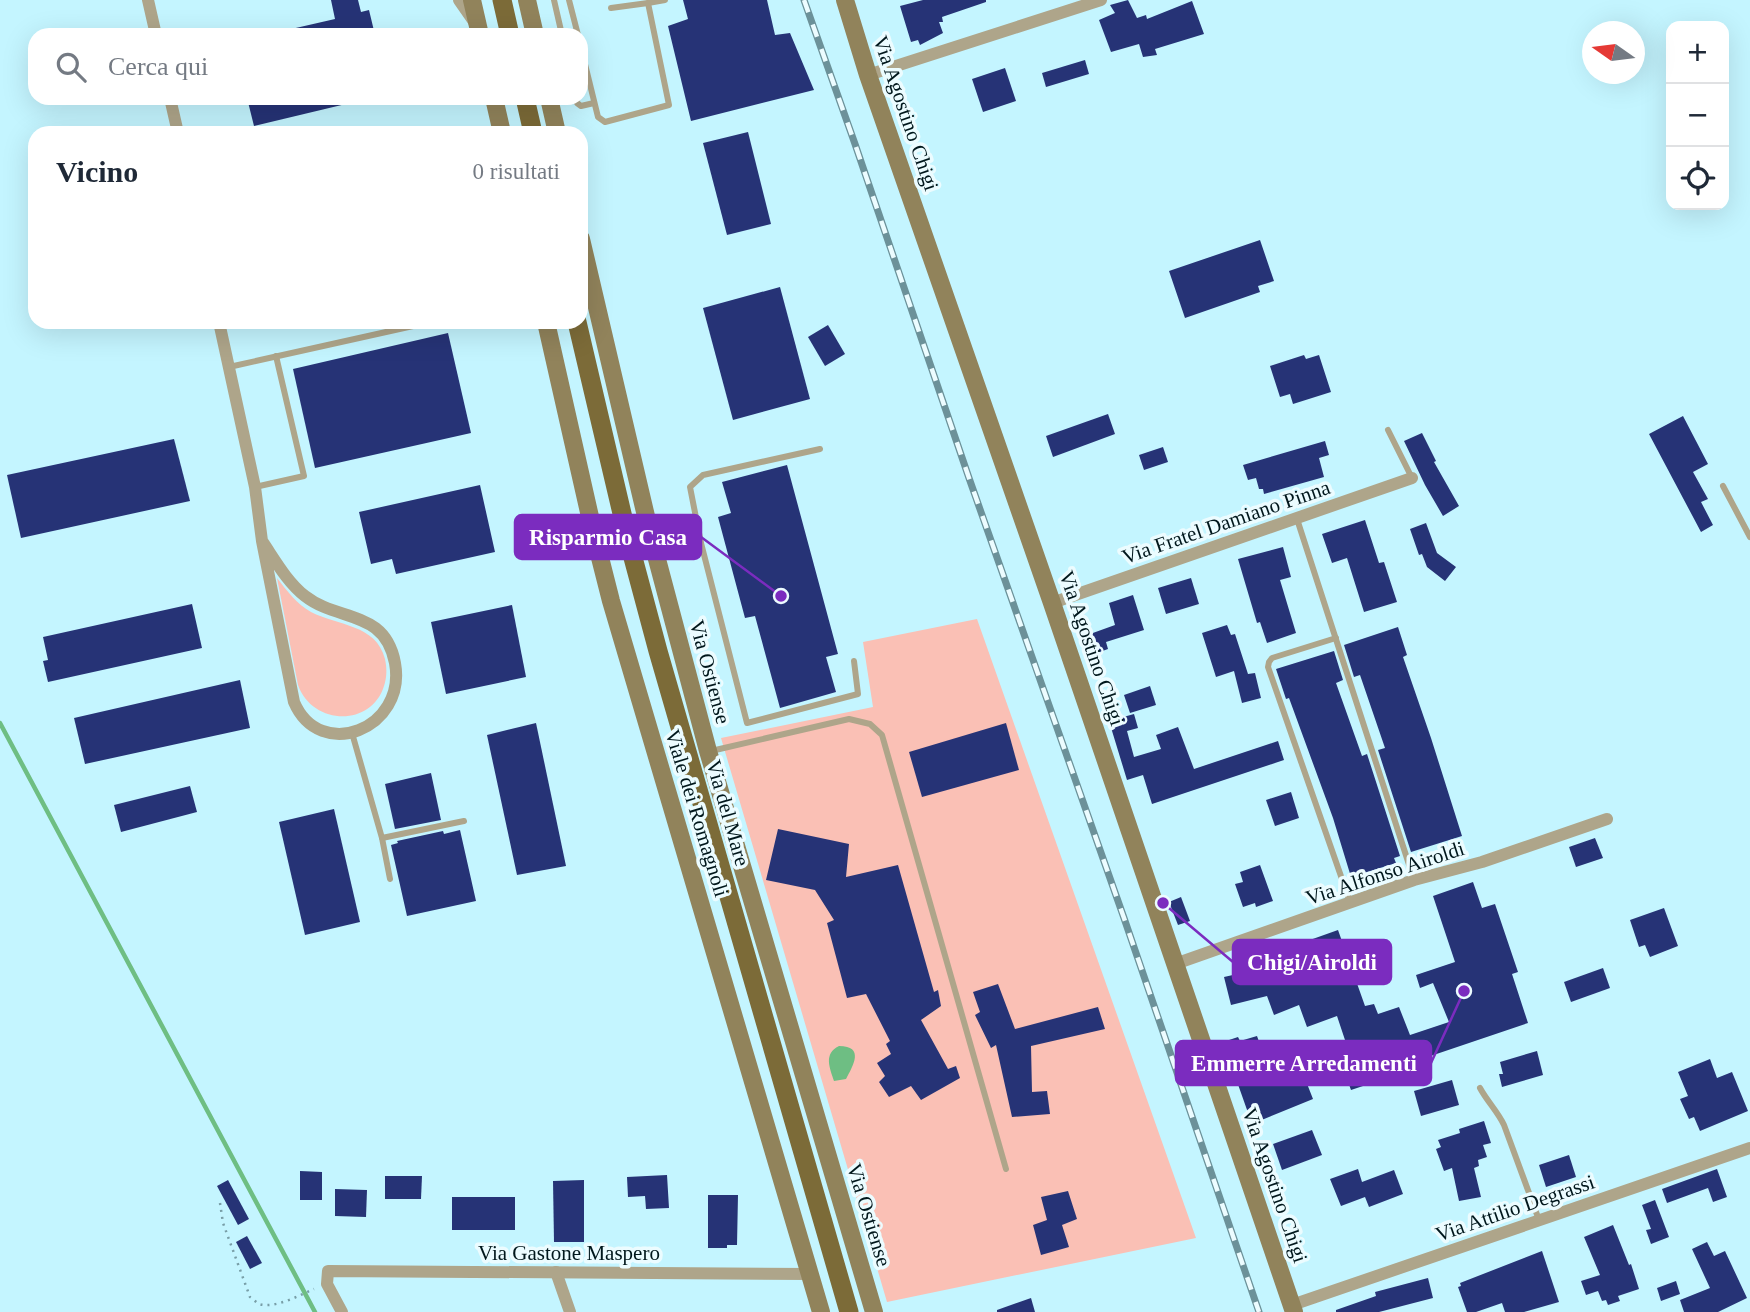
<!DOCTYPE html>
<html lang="it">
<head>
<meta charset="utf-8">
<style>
	body { margin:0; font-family:"Times New Roman",serif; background:#f2f2f3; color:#1f2937 }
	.controls { position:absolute; right:21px; top:21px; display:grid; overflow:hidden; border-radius:14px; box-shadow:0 7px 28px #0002 }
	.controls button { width:63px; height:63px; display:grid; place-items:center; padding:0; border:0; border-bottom:2px solid #e0e1e3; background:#fff; color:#1f2937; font:35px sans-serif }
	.compass { position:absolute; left:1582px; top:21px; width:63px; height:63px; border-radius:50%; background:#fff; box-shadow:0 7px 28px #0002; rotate:284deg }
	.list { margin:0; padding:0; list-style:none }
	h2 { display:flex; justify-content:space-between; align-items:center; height:91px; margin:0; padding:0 28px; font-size:30px }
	h2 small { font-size:23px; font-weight:400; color:#747a83 }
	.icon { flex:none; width:38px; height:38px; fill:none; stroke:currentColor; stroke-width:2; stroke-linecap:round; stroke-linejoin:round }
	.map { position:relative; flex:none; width:1750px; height:1312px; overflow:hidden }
	.search { position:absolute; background:#fff; box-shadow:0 7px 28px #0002; left:28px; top:28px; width:560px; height:77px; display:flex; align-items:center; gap:18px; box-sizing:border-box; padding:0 24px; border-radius:21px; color:#747a83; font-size:26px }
	.panel { position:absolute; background:#fff; box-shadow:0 7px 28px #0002; left:28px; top:126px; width:560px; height:203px; border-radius:21px }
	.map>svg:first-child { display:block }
	.green { fill:#fac0b5 }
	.water { fill:#6ebe83 }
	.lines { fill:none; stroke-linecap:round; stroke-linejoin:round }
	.stream { stroke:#6ebe83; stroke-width:4.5 }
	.building { fill:#263376 }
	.path { stroke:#789ea7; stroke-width:2.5; stroke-dasharray:2 5; stroke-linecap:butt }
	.lane { stroke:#aea58a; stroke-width:6 }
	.street { stroke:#aea58a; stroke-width:12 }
	.secondary { stroke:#91835b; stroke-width:18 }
	.primary { stroke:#7c6b38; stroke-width:19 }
	.rail-casing { stroke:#6c9199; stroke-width:7 }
	.rail { stroke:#ecfcff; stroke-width:4.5; stroke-dasharray:13; stroke-linecap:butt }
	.labels { text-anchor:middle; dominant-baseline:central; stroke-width:7; stroke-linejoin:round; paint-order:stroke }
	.street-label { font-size:21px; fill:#00171c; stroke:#ecfcff }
	.leader { fill:none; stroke:#7b2cbf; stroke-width:2.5 }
	.callout-dot { fill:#7b2cbf; stroke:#ecfcff; stroke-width:2.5 }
	.callout { fill:#7b2cbf; stroke:#7b2cbf; stroke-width:2.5 }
	.callout-label { font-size:23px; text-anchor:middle; font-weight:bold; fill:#fff }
</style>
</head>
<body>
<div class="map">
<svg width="1750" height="1312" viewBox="0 0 1750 1312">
	<rect width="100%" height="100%" fill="#c4f5ff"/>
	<g class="green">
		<path d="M277,578C287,591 297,604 311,612C338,626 376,624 385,659C387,668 387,677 384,686C371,728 312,725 298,685Z"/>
		<path d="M977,619L1196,1238L887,1302L721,738L873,707L863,642Z"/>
	</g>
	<path class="water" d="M839,1046C865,1046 853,1066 846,1079L834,1081C830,1068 823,1054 839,1046Z"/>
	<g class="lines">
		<path class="stream" d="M0,723L315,1312"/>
	</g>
	<g class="building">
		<path d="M331,0H358L361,12L369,10L375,35H287V30L335,19Z"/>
		<path d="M683,0H767L775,35L790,33L814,90L691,121L668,26L688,19Z"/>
		<path d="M923,0H986V2L942,17L943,22H939L943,33L920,45L918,40L911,42L900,6Z"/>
		<path d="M1128,0L1137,18L1146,15L1147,19L1192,1L1204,34L1155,49L1157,55L1143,57L1139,44L1111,52L1099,20L1115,13L1110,5Z"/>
		<path d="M1085,60L1089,74L1046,87L1042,73Z"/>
		<path d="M1005,68L1016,101L983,112L972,79Z"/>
		<path d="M247,98H350V103L254,126Z"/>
		<path d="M748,132L771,224L727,235L703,143Z"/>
		<path d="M1260,240L1274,281L1258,286L1260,292L1185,318L1169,271Z"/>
		<path d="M780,287L810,399L733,420L703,308Z"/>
		<path d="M828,325L845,354L825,366L808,337Z"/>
		<path d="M448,333L471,433L315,468L293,369Z"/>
		<path d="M1304,355L1306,359L1319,355L1331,392L1293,404L1290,394L1280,397L1270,366Z"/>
		<path d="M1108,414L1115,434L1053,457L1046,436Z"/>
		<path d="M1683,416L1708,464L1693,472L1708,499L1701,502L1713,525L1701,532L1649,434Z"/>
		<path d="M1422,433L1436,461L1434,462L1459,506L1443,516L1425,485L1404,441Z"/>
		<path d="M174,439L190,501L21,538L7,475Z"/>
		<path d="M1325,441L1329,455L1319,458L1324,477L1264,494L1263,489H1259L1256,478L1248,480L1243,465Z"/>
		<path d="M1163,447L1168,462L1144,470L1139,455Z"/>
		<path d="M787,465L838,654L826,657L836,692L780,708L755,616L745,618L718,517L731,513L722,482Z"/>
		<path d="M480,485L495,552L396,574L392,559L371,564L359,512Z"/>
		<path d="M1365,520L1379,563L1384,562L1397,602L1364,612L1347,558L1332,563L1322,534Z"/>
		<path d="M1426,523L1437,553L1456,567L1445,581L1427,567L1422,554L1419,555L1410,529Z"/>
		<path d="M1283,547L1291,577L1280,580L1296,633L1267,643L1260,622L1257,623L1238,559Z"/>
		<path d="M1191,578L1199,604L1166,614L1158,588Z"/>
		<path d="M1133,595L1144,630L1106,642L1108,649L1086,657L1079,638L1115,625L1109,603Z"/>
		<path d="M192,604L202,648L48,682L43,661L48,660L43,637Z"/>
		<path d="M512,605L526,677L446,694L431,622Z"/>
		<path d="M1227,625L1231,635L1235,634L1248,674L1255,673L1261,698L1242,703L1234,671L1216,677L1202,633Z"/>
		<path d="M1398,627L1407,655L1403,657L1431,738L1462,836L1411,852L1378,750L1385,748L1360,675L1354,677L1344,645Z"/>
		<path d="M1334,651L1343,680L1336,683L1362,756L1367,754L1400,856L1394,858L1396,863L1351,877L1333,818L1289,698L1286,699L1276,669Z"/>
		<path d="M240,680L250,728L85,764L74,718Z"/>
		<path d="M1150,686L1156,705L1130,713L1124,695Z"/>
		<path d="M1134,714L1138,728L1127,731L1134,757L1161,749L1156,735L1178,727L1194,769L1278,741L1284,760L1152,804L1143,775L1127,780L1109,721Z"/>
		<path d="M536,723L566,866L517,875L487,735Z"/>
		<path d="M1006,723L1019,770L922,797L909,752Z"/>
		<path d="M431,773L441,820L395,829L385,784Z"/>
		<path d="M190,786L197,812L121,832L114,805Z"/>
		<path d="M1291,792L1299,818L1275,826L1266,800Z"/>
		<path d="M334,809L360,922L305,935L279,822Z"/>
		<path d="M778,829L849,844L846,877L898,865L934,992L938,990L941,1006L921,1020L948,1069L956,1066L960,1078L921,1100L911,1086L889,1097L879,1082L885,1076L877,1063L891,1054L886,1044L890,1041L866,994L847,998L827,923L834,920L815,890L766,880Z"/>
		<path d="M460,830L476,901L407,916L391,845L398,843L397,841L443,831L444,834Z"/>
		<path d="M1595,838L1603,858L1576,867L1569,847Z"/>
		<path d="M1260,865L1273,901L1256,907L1255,903L1243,907L1235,884L1243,882L1240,872Z"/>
		<path d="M1473,882L1482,908L1495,904L1518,972L1512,974L1528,1023L1398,1067L1401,1076L1382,1083L1381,1080L1351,1090L1342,1065L1352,1061L1337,1016L1307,1027L1299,1005L1274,1015L1267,996L1231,1005L1224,977L1264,968L1266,977L1300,965L1293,946L1338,930L1365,1006L1374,1004L1378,1014L1399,1007L1410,1035L1449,1022L1433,983L1420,988L1416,975L1455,962L1433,896Z"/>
		<path d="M1181,897L1190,921L1178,925L1169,902Z"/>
		<path d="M1664,908L1678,946L1650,957L1645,945L1639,947L1630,920Z"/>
		<path d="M1603,968L1610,988L1571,1002L1564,982Z"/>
		<path d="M998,984L1015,1029L1098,1007L1105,1029L1031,1046L1032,1092L1047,1091L1050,1114L1012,1117L996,1045L991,1048L975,1015L980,1012L973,992Z"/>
		<path d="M1257,1036L1264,1056L1258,1058L1266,1082L1302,1071L1313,1099L1252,1124L1223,1042L1238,1037L1240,1041Z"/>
		<path d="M1537,1051L1543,1075L1502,1087L1499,1074H1503L1500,1062Z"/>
		<path d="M1710,1059L1717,1078L1732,1072L1748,1111L1700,1131L1694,1117L1689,1119L1680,1099L1688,1096L1678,1072Z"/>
		<path d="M1452,1080L1459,1105L1421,1116L1414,1091Z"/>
		<path d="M1484,1121L1491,1143L1483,1145L1487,1157L1478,1160L1479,1166L1474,1168L1481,1197L1459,1201L1452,1168L1444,1171L1436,1149L1441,1147L1438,1140L1460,1133L1459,1129Z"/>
		<path d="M1312,1130L1322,1155L1282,1170L1273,1144Z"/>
		<path d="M1569,1155L1576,1177L1546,1187L1539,1165Z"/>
		<path d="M1358,1169L1362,1182L1394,1170L1403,1194L1369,1207L1365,1197L1341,1206L1330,1179Z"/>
		<path d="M1717,1169L1727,1197L1713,1202L1708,1188L1667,1203L1662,1189Z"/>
		<path d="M300,1171L322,1172V1200H300Z"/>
		<path d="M667,1175L669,1208L646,1209L645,1196L628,1197L627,1177Z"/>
		<path d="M385,1176H422L421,1199H385Z"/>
		<path d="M228,1180L249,1219L238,1225L217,1186Z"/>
		<path d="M584,1180V1242H554L553,1181Z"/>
		<path d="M335,1189L367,1190L366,1217L335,1216Z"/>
		<path d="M1068,1191L1077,1219L1062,1225L1069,1247L1041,1255L1033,1225L1047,1220L1041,1197Z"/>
		<path d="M708,1195H738L737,1245H727V1248H708Z"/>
		<rect x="452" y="1197" width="63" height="33"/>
		<path d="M1655,1200L1669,1237L1651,1244L1646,1230L1651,1229L1642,1205Z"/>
		<path d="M1613,1225L1629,1265L1631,1264L1639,1289L1618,1296L1620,1301L1608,1305L1606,1300L1602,1301L1598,1291L1586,1295L1581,1281L1600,1275L1584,1237Z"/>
		<path d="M247,1236L262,1263L250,1269L236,1242Z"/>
		<path d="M1707,1242L1714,1256L1725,1251L1747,1298L1718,1312H1684L1680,1300L1710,1288L1692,1249Z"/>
		<path d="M1542,1251L1559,1302L1524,1312H1505L1502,1303L1476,1312H1467L1458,1287L1461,1286L1460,1283Z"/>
		<path d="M1428,1278L1433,1298L1379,1312H1336V1310L1376,1296L1375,1292Z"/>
		<path d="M1676,1281L1680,1294L1661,1301L1657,1288Z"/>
		<path d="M1031,1298L1035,1312H997V1310Z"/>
	</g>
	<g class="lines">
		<path class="path" d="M220,1203L223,1223L250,1297C252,1298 257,1303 259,1304C275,1309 300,1295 314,1289"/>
		<g class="lane">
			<path d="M554,0L562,35"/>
			<path d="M569,0L578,35"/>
			<path d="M611,8L648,3"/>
			<path d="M581,48L598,117L605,122L669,105L648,3L665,0"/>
			<path d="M576,98L577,103L581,106L594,103"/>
			<path d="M229,367L431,322"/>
			<path d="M1388,430L1412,478"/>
			<path d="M1723,486L1750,537"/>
			<path d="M255,487L304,476L276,356"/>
			<path d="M1297,519L1414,880"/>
			<path d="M701,543L690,487L703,475L820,449"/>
			<path d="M657,552L701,543L747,723L858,694L854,661"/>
			<path d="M1336,638L1272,658L1269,662L1268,667L1350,902"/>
			<path d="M352,733L382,838L390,879"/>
			<path d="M711,751L849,719L870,724L882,735L1006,1169"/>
			<path d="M382,838L464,821"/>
			<path d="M1480,1088C1487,1101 1498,1112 1504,1125L1539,1220"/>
		</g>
		<g class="street">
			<path d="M148,0L156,35"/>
			<path d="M459,0L475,23"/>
			<path d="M868,75L1101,0"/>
			<path d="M170,98L178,133"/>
			<path d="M219,322L255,487L262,541L294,702C320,763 407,729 395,663C385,609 338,622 305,596C287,582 275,560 262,541"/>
			<path d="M1052,603L1412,478"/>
			<path d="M1175,964L1414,880L1482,862L1607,819"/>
			<path d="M556,1272L570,1312"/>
			<path d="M1292,1305L1750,1148"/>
			<path d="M342,1312L327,1284L328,1271L810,1274"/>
		</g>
		<g class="secondary">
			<path d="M472,0L480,35"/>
			<path d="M527,0L535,35"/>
			<path d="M845,0L868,75L1052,603L1294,1312"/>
			<path d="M494,98L502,133"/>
			<path d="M549,98L557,133"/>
			<path d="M581,239L649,529L708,751L874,1312"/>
			<path d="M546,322L593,530L611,601L821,1312"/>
		</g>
		<g class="primary">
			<path d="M502,0L510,35"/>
			<path d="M525,98L533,133"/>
			<path d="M577,322L628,539L658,651L849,1312"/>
		</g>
		<defs>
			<path id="rail" d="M804,0L855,144L969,478L1124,918L1259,1312"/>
		</defs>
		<use href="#rail" class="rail-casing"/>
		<use href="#rail" class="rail"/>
	</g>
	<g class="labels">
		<g class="street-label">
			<text transform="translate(906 113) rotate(71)">Via Agostino Chigi</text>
			<text transform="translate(1226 522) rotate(-19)">Via Fratel Damiano Pinna</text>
			<text transform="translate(1092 648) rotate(71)">Via Agostino Chigi</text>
			<text transform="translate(710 672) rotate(75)">Via Ostiense</text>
			<text transform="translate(697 813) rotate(73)">Viale dei Romagnoli</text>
			<text transform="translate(728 813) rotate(74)">Via del Mare</text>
			<text transform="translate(1385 873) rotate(-18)">Via Alfonso Airoldi</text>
			<text transform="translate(1275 1185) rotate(71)">Via Agostino Chigi</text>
			<text transform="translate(1515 1208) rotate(-19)">Via Attilio Degrassi</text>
			<text transform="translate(869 1215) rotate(73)">Via Ostiense</text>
			<text x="569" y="1253">Via Gastone Maspero</text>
		</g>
	</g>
	<path class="leader" d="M781 596L701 537M1163 903L1233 962M1464 991L1431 1063"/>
	<g class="callout-dot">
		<circle cx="781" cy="596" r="7"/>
		<circle cx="1163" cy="903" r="7"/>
		<circle cx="1464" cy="991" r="7"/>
	</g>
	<g class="callout">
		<rect x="515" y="515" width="186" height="44" rx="7"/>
		<rect x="1233" y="940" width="158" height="44" rx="7"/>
		<rect x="1176" y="1041" width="255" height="44" rx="7"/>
	</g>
	<g class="callout-label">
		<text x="608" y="545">Risparmio Casa</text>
		<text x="1312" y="970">Chigi/Airoldi</text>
		<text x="1304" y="1071">Emmerre Arredamenti</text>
	</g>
</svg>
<div class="controls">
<button>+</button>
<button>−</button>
<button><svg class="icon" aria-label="locate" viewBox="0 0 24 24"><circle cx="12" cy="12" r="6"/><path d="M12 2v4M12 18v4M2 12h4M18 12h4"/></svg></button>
</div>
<svg class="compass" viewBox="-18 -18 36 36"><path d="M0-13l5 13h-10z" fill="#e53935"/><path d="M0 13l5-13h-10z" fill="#747a83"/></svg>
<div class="search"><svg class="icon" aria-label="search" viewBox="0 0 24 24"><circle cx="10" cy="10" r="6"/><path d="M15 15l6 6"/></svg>Cerca qui</div>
<section class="panel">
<h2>Vicino<small>0 risultati</small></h2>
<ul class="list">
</ul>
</section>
</div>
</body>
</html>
